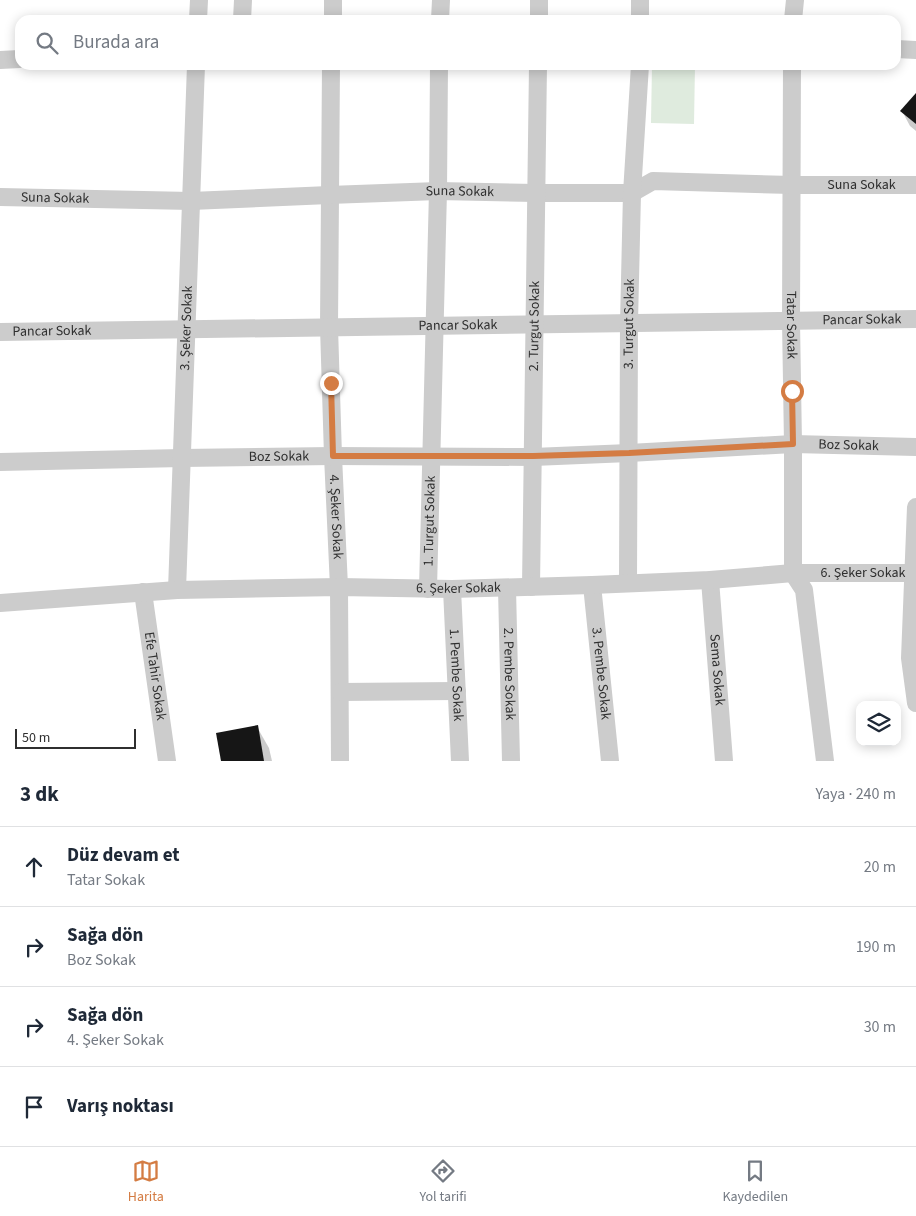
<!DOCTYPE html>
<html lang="tr">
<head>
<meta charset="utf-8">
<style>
	body { margin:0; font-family:"Source Sans 3",sans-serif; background:#f6f6f7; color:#1f2937 }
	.controls { position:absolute; right:15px; bottom:15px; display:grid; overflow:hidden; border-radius:10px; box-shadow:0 2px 12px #0003 }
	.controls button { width:45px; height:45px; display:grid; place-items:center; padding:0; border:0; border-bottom:1px solid #e0e1e3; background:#fff; color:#1f2937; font:25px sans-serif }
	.scale { position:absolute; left:15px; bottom:12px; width:121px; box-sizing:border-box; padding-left:5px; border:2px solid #2f2f2f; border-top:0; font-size:14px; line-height:18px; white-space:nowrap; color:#2f2f2f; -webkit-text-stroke:4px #fff; paint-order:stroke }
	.stop { position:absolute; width:15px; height:15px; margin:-11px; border:4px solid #d47c43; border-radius:50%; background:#fff }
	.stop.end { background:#d47c43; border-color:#fff; box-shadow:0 1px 5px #0008 }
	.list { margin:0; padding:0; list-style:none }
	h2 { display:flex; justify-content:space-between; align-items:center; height:65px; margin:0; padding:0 20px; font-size:21px }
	h2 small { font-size:16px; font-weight:400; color:#747a83 }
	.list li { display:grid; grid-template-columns:32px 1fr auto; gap:15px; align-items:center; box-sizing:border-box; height:80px; padding:0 20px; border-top:1px solid #e0e1e3 }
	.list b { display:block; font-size:19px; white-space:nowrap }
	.list p { margin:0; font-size:16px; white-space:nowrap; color:#747a83 }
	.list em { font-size:16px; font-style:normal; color:#747a83 }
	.icon { flex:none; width:28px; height:28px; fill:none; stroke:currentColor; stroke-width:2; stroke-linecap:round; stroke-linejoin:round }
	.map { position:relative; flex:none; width:916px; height:761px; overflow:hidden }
	.search { position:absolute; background:#fff; box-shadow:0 2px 12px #0003; left:15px; right:15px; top:15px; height:55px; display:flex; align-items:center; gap:12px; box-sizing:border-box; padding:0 18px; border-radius:15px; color:#747a83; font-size:19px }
	.sheet { height:385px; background:#fff }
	nav { display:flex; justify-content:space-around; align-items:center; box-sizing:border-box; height:70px; border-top:1px solid #e0e1e3; background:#fff; font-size:14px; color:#747a83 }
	nav a { display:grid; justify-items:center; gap:2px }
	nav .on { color:#d47c43 }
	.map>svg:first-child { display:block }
	.green { fill:#dfebde }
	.shadow { fill:#0003 }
	.building { fill:#161616 }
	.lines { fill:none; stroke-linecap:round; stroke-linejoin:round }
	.minor { stroke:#ccc; stroke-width:18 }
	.route { stroke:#d47c43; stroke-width:6 }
	.labels { text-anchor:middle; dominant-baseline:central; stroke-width:5; stroke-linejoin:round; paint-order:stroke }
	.street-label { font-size:14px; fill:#2f2f2f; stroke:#fff }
</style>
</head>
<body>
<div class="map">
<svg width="916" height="761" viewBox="0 0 916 761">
	<rect width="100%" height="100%" fill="#fff"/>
	<path class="green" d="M652,65H695L694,124L651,123Z"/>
	<g class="shadow">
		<path d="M916,95V131L910,126L902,111Z"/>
		<path d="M257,727L269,748L272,761H222Z"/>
	</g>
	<g class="building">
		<path d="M916,93V124L900,111Z"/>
		<path d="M258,725L264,761H221L216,733Z"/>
	</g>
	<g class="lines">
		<g class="minor">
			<path d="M640,0V20"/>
			<path d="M198,20L199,0"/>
			<path d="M242,20L243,0"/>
			<path d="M333,20V0"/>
			<path d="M440,20L441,0"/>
			<path d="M539,20V0"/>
			<path d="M793,20L795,0"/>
			<path d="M896,49L916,50"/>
			<path d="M0,60L20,59"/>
			<path id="s1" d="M331,65L329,327L333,456L339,587L340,761"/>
			<path id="s2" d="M792,65L791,321L793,444V573L804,590L825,761"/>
			<path id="s3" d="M0,197L191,201L329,195L438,191L536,193H632L653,181L792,185H916"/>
			<path id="s4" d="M0,332L916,319"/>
			<path id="s5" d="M0,462L182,458L333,456L533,457L629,453L793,444L916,447"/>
			<path d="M916,507L910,658L916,703"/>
			<path id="s6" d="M710,580L724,761"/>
			<path id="s7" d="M628,583L629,323L632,193L640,65"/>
			<path id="s8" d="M592,585L610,761"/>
			<path id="s9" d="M531,587L538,65"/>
			<path id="s10" d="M507,588L511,761"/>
			<path id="s11" d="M428,589L438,191L439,65"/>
			<path id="s12" d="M452,589L460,761"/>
			<path id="s13" d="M177,590L196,65"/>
			<path id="s14" d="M143,592L167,761"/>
			<path id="s15" d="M0,603L177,590L339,587L452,589L592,585L710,580L793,573H916"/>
			<path d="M340,692L457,691"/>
		</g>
	</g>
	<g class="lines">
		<path class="route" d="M331,383L333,456H533L629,453L793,444L792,391"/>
	</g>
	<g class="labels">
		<g class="street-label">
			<text stroke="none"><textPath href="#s3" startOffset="865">Suna Sokak</textPath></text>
			<text stroke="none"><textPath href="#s3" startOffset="460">Suna Sokak</textPath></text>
			<text stroke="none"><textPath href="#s3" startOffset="55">Suna Sokak</textPath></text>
			<text stroke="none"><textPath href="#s4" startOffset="862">Pancar Sokak</textPath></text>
			<text stroke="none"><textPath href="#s7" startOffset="259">3. Turgut Sokak</textPath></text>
			<text stroke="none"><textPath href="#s2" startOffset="260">Tatar Sokak</textPath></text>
			<text stroke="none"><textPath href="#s4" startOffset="458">Pancar Sokak</textPath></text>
			<text stroke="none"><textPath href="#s9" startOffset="261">2. Turgut Sokak</textPath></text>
			<text stroke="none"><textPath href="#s13" startOffset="262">3. Şeker Sokak</textPath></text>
			<text stroke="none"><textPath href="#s4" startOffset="52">Pancar Sokak</textPath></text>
			<text stroke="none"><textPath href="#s5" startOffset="849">Boz Sokak</textPath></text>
			<text stroke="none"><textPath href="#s5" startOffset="279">Boz Sokak</textPath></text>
			<text stroke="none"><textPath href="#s1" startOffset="452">4. Şeker Sokak</textPath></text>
			<text stroke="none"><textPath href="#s11" startOffset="68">1. Turgut Sokak</textPath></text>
			<text stroke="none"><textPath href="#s15" startOffset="864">6. Şeker Sokak</textPath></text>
			<text stroke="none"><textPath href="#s15" startOffset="459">6. Şeker Sokak</textPath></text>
			<text stroke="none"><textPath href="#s6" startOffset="90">Sema Sokak</textPath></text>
			<text stroke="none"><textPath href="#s8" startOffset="89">3. Pembe Sokak</textPath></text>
			<text stroke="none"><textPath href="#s10" startOffset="86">2. Pembe Sokak</textPath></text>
			<text stroke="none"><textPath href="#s12" startOffset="86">1. Pembe Sokak</textPath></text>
			<text stroke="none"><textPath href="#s14" startOffset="85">Efe Tahir Sokak</textPath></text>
		</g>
	</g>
</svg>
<div class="controls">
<button><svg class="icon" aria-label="layers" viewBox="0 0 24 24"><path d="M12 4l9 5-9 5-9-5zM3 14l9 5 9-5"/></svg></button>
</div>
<div class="scale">50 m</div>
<div class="stop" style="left:792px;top:391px"></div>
<div class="stop end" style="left:331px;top:383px"></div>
<div class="search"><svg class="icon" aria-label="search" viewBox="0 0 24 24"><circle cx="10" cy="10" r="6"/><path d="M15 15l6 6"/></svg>Burada ara</div>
</div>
<section class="sheet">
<h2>3 dk<small>Yaya · 240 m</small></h2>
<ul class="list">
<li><svg class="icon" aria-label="ahead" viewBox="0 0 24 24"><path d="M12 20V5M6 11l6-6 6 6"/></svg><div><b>Düz devam et</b><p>Tatar Sokak</p></div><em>20 m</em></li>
<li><svg class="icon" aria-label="right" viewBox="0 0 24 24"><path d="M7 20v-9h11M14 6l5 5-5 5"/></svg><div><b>Sağa dön</b><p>Boz Sokak</p></div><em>190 m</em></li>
<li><svg class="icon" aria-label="right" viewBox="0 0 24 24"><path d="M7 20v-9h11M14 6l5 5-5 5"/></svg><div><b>Sağa dön</b><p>4. Şeker Sokak</p></div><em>30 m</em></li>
<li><svg class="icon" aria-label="arrive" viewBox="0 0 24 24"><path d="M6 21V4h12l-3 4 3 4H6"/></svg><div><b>Varış noktası</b></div></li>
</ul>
</section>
<nav>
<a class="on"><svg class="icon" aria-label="map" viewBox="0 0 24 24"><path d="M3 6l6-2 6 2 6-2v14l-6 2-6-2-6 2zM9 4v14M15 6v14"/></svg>Harita</a>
<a><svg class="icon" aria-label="directions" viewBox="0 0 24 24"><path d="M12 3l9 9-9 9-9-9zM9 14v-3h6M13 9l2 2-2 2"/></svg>Yol tarifi</a>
<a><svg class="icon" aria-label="saved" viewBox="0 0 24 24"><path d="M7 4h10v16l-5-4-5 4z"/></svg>Kaydedilen</a>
</nav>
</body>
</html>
